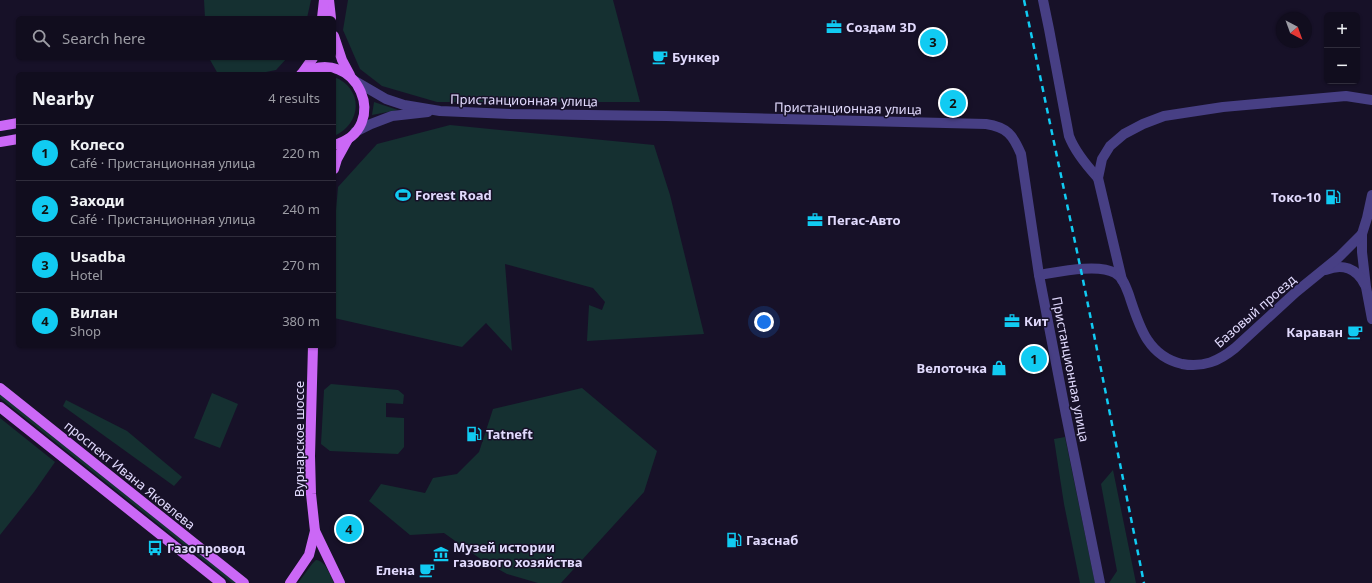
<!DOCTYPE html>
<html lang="en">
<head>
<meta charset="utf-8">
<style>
	body { margin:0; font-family:"Noto Sans",sans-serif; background:#1e1b2b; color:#f1f3f6 }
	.controls { position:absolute; right:12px; top:12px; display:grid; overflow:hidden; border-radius:6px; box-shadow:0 1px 3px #0004 }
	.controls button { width:36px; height:36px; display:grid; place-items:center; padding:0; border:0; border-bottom:1px solid #302d3c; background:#110d1e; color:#f1f3f6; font:20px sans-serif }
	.compass { position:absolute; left:1276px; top:12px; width:36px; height:36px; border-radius:50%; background:#110d1e; box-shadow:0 1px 3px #0004; rotate:139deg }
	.you { position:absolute; left:764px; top:322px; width:14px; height:14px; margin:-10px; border:3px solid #fff; border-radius:50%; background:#1a73e8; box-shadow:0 0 0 6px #1a73e833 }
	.badge { display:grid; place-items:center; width:26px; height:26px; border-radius:50%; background:#11cbf2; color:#111; font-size:13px; font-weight:700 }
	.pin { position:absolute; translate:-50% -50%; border:2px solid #fff; box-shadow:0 1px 4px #0006 }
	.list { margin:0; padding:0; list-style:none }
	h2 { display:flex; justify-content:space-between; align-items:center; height:52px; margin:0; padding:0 16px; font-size:17px }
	h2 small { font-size:13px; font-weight:400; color:#9c9ca4 }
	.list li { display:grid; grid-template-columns:26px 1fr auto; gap:12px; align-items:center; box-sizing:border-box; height:56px; padding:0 16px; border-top:1px solid #302d3c }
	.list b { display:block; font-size:15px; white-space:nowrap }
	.list p { margin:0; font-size:13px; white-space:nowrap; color:#9c9ca4 }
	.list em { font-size:13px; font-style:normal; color:#9c9ca4 }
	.icon { flex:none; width:22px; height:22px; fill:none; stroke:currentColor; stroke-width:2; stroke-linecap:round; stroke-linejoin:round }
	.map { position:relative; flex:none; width:1372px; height:583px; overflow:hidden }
	.search { position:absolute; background:#110d1e; box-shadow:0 1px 3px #0004; left:16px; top:16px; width:320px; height:44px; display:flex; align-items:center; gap:10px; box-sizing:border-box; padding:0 14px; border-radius:6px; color:#9c9ca4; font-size:15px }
	.panel { position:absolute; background:#110d1e; box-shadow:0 1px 3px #0004; left:16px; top:72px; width:320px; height:276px; border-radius:6px }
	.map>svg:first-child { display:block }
	.green { fill:#153031 }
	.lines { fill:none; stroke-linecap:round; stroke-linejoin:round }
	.minor { stroke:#473f84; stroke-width:10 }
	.major { stroke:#cb68f6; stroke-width:10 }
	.rail { stroke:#11cbf2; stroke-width:2.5; stroke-dasharray:6 5; stroke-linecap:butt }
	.labels { text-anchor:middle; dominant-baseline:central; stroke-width:3; stroke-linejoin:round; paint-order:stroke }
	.poi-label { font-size:13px; font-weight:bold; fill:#e1dafd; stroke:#171128; text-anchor:start }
	.street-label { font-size:13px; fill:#e1dafd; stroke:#171128 }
</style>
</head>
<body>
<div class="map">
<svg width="1372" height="583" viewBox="0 0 1372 583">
	<rect width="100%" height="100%" fill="#171128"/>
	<g class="green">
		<path d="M204,0H311L307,18H205Z"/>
		<path d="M348,0H613L640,102H437L382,86L360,69L343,30Z"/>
		<path d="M209,58H287L276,70L256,74H218Z"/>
		<path d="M334,77C364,88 362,124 334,136Z"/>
		<path d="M374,102L398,110L372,115Z"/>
		<path d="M450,125L654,145L670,195L704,334L587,341L589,305L602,310L605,302L593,288L505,264L512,351L486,323L462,347L334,318V233L338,187L377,144Z"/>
		<path d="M331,384L398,390L404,395L403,404L386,403V417L404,418V447L398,454L330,451L321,444L324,390Z"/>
		<path d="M582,388L657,451L644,492L561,583H538L507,574L482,560L444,533L410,535L369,501L381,484L425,493L433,478L457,474L479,452L493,409Z"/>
		<path d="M212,393L238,404L220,448L194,438Z"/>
		<path d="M0,394L237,583H232L0,398Z"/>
		<path d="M66,400L127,431L182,477L174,486L63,406Z"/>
		<path d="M0,418L55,462L34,492L0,535Z"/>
		<path d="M1065,437L1095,583H1080L1064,504L1054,439Z"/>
		<path d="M1113,470L1136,583H1109L1117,571L1101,484Z"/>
		<path d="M316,560C326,561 330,575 334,583H298L312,564Z"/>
	</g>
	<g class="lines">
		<g class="minor">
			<path d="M1043,0L1049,29L1069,136C1075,152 1087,166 1098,178"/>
			<path d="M355,81L386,99L404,105L440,111L510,114L666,116L986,124C1007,127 1013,135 1021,154L1039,275L1066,415L1100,583"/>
			<path d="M355,132L371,124L392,116L428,112"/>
			<path d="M1372,195L1367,218L1362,234V252L1366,287L1372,319"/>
			<path d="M1326,270C1342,263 1357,268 1365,285"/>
			<path d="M1039,275C1058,272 1098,263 1115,273C1123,277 1126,287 1129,295C1139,325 1147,356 1182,364C1203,368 1219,361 1235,348L1296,292L1339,257L1362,234"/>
			<path d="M1122,280L1098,178L1102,159L1110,146L1124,134L1143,124L1164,116L1223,107L1346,96L1372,100"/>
		</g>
		<g class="major">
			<path d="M329,0L331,18"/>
			<path d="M322,18L324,0"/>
			<path d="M334,36L342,60L350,75"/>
			<path d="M303,72L313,58"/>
			<path d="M301,74C357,42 393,129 334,145"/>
			<path d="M0,126L18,123"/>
			<path d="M0,142L18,139"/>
			<path d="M334,169L337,159L348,139"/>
			<path d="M0,388L244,583"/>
			<path d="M0,407L221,583"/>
			<path d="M315,531L340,583"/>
			<path d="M290,583L309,555L315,531L311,494L310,456L313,346"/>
		</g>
		<path class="rail" d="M1024,0L1083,280L1144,583"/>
	</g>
	<defs>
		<symbol id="office-bare" viewBox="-9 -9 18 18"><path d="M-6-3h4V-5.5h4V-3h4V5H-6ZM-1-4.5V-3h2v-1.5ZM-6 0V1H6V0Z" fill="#11cbf2" stroke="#171128" stroke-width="2.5" paint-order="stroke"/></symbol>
		<symbol id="cafe-bare" viewBox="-9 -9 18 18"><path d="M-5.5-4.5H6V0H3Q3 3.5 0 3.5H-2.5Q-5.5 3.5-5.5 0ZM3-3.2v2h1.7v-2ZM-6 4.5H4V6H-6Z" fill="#11cbf2" stroke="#171128" stroke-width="2.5" paint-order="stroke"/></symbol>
		<symbol id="stadium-bare" viewBox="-9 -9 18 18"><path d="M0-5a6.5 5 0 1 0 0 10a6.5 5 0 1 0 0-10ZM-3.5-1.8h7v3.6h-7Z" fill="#11cbf2" stroke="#171128" stroke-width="2.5" paint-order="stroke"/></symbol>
		<symbol id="fuel-bare" viewBox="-9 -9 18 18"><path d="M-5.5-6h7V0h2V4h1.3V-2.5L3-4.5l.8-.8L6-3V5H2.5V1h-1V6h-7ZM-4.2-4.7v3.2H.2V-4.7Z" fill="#11cbf2" stroke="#171128" stroke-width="2.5" paint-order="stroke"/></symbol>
		<symbol id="shop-bare" viewBox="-9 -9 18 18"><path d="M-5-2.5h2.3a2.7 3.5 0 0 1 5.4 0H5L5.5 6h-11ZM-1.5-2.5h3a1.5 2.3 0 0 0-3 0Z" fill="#11cbf2" stroke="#171128" stroke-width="2.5" paint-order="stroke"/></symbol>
		<symbol id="bus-bare" viewBox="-9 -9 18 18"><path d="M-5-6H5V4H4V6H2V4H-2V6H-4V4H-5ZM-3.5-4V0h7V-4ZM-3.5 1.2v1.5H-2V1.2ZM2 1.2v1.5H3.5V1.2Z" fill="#11cbf2" stroke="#171128" stroke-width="2.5" paint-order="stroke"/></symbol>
		<symbol id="museum-bare" viewBox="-9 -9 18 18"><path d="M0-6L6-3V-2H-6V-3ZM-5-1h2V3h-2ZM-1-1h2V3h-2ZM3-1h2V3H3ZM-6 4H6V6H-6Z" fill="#11cbf2" stroke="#171128" stroke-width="2.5" paint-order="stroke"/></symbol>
	</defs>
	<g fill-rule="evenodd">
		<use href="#office-bare" x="823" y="16" width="22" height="22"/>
		<use href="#cafe-bare" x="649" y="46" width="22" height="22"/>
		<use href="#stadium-bare" x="392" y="184" width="22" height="22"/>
		<use href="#fuel-bare" x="1322" y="186" width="22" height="22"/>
		<use href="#office-bare" x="804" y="209" width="22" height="22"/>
		<use href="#office-bare" x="1001" y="310" width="22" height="22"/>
		<use href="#cafe-bare" x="1344" y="321" width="22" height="22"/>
		<use href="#shop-bare" x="988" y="357" width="22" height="22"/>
		<use href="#fuel-bare" x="463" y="423" width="22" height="22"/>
		<use href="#fuel-bare" x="723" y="529" width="22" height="22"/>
		<use href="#bus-bare" x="144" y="537" width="22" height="22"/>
		<use href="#museum-bare" x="430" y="543" width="22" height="22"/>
		<use href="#cafe-bare" x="416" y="559" width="22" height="22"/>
	</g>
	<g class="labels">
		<g class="poi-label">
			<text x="846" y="27">Создам 3D</text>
			<text x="672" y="57">Бункер</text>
			<text x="415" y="195">Forest Road</text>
			<text x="1321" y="197" text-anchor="end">Токо-10</text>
			<text x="827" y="220">Пегас-Авто</text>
			<text x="1024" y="321">Кит</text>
			<text x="1343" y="332" text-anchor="end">Караван</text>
			<text x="987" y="368" text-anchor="end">Велоточка</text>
			<text x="486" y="434">Tatneft</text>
			<text x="746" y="540">Газснаб</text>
			<text x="453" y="547">Музей истории<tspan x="453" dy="15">газового хозяйства</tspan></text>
			<text x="167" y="548">Газопровод</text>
			<text x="415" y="570" text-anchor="end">Елена</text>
		</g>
		<g class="street-label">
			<text transform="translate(524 100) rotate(1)">Пристанционная улица</text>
			<text transform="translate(848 108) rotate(1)">Пристанционная улица</text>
			<text transform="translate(1255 311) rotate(-41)">Базовый проезд</text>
			<text transform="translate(1071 369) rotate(79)">Пристанционная улица</text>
			<text transform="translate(299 439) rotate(-90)">Вурнарское шоссе</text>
			<text transform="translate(130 475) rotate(39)">проспект Ивана Яковлева</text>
		</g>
	</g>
</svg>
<div class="controls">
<button>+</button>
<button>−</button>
</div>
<svg class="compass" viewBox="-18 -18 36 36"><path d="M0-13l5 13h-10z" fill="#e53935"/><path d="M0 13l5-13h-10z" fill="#9c9ca4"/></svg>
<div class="you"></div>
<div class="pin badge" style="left:1034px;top:359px">1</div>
<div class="pin badge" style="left:953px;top:103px">2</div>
<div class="pin badge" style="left:933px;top:42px">3</div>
<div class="pin badge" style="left:349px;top:529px">4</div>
<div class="search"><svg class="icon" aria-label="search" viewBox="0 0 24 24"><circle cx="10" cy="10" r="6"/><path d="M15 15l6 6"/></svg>Search here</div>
<section class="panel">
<h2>Nearby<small>4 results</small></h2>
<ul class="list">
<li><span class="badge">1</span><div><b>Колесо</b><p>Café · Пристанционная улица</p></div><em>220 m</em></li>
<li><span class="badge">2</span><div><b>Заходи</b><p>Café · Пристанционная улица</p></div><em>240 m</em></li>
<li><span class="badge">3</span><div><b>Usadba</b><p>Hotel</p></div><em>270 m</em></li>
<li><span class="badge">4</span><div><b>Вилан</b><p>Shop</p></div><em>380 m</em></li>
</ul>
</section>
</div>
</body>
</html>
